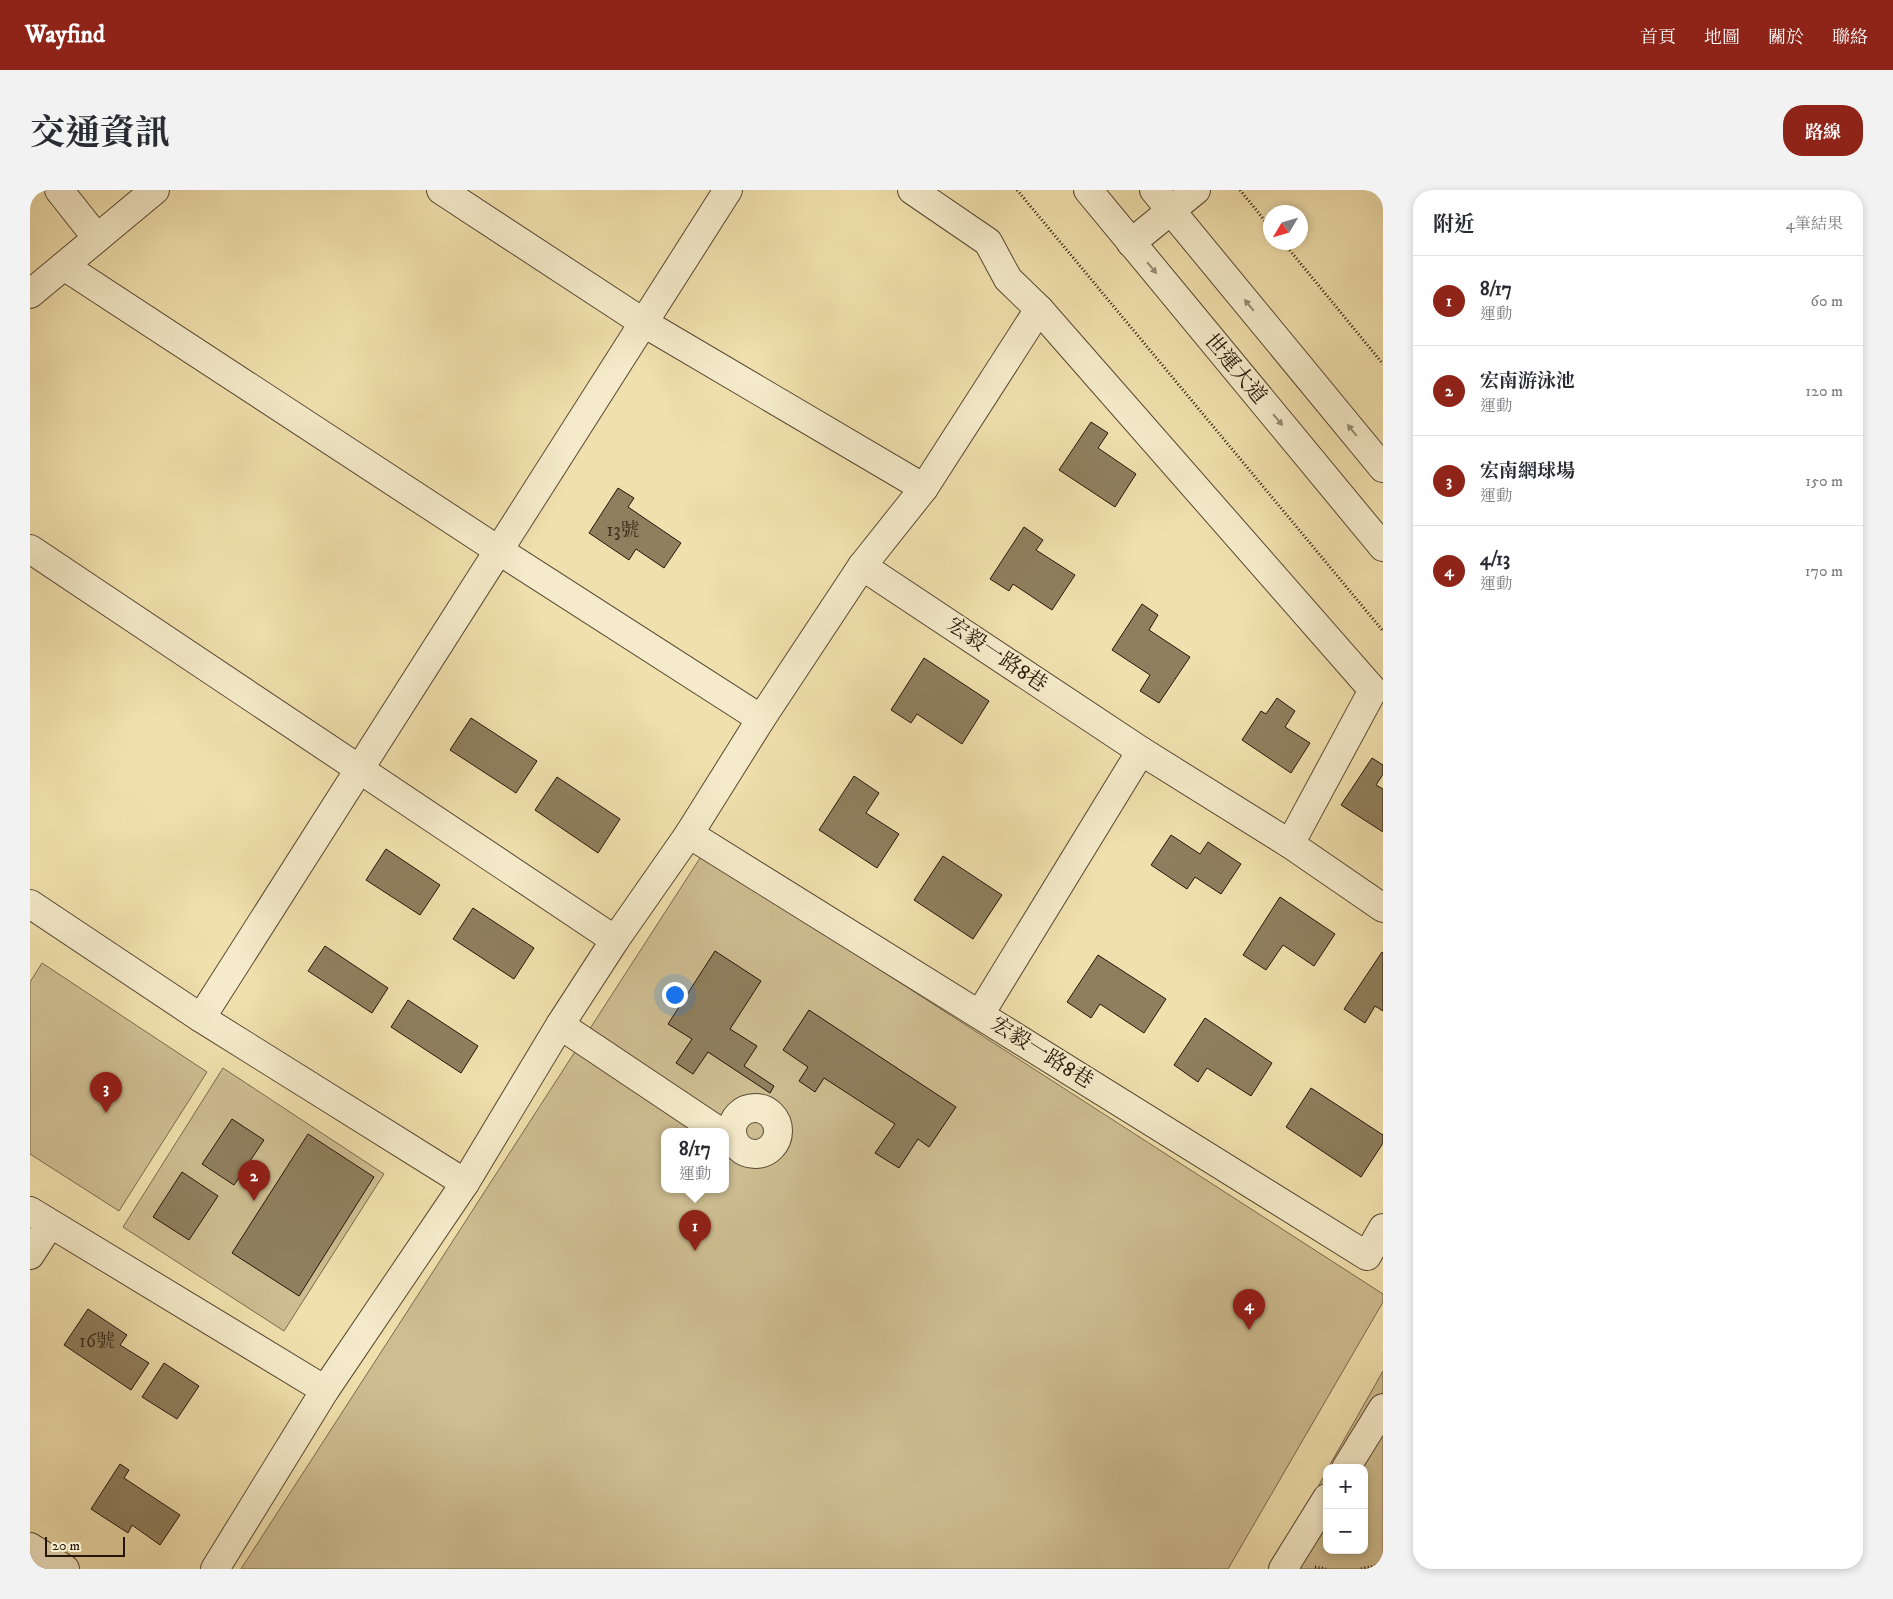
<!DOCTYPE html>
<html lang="zh-TW">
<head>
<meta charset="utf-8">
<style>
	body { margin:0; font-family:"IM FELL DW Pica","Noto Serif TC",serif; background:#f2f2f3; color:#2b2b33 }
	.controls { position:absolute; right:15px; bottom:15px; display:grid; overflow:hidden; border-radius:10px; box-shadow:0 2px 8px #0003 }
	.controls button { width:45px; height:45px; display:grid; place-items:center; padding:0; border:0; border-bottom:1px solid #e1e1e2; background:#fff; color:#2b2b33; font:25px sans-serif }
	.compass { position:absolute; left:1233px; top:15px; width:45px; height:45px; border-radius:50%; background:#fff; box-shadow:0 2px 8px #0003; rotate:232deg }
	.scale { position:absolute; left:15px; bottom:12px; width:80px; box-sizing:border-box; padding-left:5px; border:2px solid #261508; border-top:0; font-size:14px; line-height:18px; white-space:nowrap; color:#261508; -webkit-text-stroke:4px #f5ebca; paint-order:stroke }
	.you { position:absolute; left:644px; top:804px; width:18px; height:18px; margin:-12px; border:4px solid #fff; border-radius:50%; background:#1a73e8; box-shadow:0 0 0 8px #1a73e833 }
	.badge { display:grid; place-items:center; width:32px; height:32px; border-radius:50%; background:#8f2418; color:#fff; font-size:16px; font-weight:700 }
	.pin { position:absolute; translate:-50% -41px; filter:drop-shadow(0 1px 2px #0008) }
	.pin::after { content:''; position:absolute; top:26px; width:18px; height:15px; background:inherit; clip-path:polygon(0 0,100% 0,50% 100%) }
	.popup { position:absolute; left:631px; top:938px; width:68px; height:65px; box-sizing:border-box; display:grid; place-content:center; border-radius:10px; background:#fff; filter:drop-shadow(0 1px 4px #0005); font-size:16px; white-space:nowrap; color:#7c7c81 }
	.popup b { font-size:19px; color:#2b2b33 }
	.popup::after { content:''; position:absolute; left:50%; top:100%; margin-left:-10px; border:10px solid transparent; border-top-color:#fff }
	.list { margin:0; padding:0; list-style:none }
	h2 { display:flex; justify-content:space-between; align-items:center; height:65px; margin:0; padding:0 20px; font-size:21px }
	h2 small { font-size:16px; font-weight:400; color:#7c7c81 }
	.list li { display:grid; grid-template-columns:32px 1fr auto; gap:15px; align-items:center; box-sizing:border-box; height:90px; padding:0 20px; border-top:1px solid #e1e1e2 }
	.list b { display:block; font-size:19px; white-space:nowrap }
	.list p { margin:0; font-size:16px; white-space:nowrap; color:#7c7c81 }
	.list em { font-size:16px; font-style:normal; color:#7c7c81 }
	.map { position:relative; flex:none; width:1353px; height:1379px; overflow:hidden; border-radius:20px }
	header { display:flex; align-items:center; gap:30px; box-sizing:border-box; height:70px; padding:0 25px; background:#8f2418; color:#fff }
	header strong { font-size:24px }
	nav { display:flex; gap:28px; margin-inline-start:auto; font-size:18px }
	.intro { display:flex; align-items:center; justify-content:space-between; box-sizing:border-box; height:120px; padding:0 30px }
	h1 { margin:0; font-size:35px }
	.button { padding:12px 22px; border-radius:20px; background:#8f2418; color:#fff; font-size:18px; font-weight:700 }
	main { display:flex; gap:30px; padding:0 30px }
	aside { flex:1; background:#fff; border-radius:20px; box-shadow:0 2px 8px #0003 }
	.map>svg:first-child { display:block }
	.green { fill:#cebd91; stroke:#7a694c; fill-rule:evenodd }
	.building { fill:#8f7f5e; stroke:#261508 }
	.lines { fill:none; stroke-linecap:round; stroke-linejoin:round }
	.minor-casing { stroke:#584831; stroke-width:30 }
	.path { stroke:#261508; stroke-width:3; stroke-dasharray:1 2.5; stroke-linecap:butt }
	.minor { stroke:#f5ebca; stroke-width:28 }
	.oneway { fill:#988b73 }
	.labels { text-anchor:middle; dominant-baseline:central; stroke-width:4; stroke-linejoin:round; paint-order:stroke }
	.number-label { font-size:19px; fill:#40301e }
	.street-label { font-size:21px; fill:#261508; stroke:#f5ebca }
</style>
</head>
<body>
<header>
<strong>Wayfind</strong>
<nav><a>首頁</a><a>地圖</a><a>關於</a><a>聯絡</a></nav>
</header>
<div class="intro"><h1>交通資訊</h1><a class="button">路線</a></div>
<main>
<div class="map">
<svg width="1353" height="1379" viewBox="0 0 1353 1379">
	<rect width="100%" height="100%" fill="#f0e0ad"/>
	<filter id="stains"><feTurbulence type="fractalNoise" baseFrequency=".004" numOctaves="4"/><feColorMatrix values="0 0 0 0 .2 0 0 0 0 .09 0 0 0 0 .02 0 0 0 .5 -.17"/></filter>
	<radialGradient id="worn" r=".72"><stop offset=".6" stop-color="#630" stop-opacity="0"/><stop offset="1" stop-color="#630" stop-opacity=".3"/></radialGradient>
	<g class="green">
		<path d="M672,665L1353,1104V1112L1198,1379H211ZM635,942H695V1000H635Z"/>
		<path d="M12,773L177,882L89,1021L0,964V792Z"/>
		<path d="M193,878L354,984L254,1141L93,1037Z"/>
		<path d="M1353,1181V1379H1241L1297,1281V1360H1334V1278H1298Z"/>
	</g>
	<g class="building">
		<path d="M1061,232L1078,243L1068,258L1106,284L1085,317L1029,280Z"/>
		<path d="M588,298L604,308L598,317L651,353L634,378L606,359L599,370L559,343Z"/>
		<path d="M994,337L1013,350L1006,360L1045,385L1022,420L983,394L979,401L960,389Z"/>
		<path d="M1112,414L1128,425L1119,440L1160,467L1129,513L1110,501L1120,485L1082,460Z"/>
		<path d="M894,468L959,511L932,554L887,524L881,533L861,520Z"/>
		<path d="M1247,508L1265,521L1255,537L1280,553L1261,583L1212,550L1231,521L1236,524Z"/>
		<path d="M441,528L507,571L486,603L420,560Z"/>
		<path d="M1342,568L1353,575V584L1346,595L1353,599V642L1311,615Z"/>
		<path d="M824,586L849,603L836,623L869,644L847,678L789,640Z"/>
		<path d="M527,587L590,629L568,663L505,620Z"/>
		<path d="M1141,645L1170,664L1178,652L1211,674L1191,704L1165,687L1157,699L1121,675Z"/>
		<path d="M356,659L410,695L390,725L336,690Z"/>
		<path d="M913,666L972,705L943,749L884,710Z"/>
		<path d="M1250,707L1305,744L1284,776L1253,755L1236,780L1213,765Z"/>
		<path d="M443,718L504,758L484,789L423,749Z"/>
		<path d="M295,756L358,798L342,823L278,781Z"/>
		<path d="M685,761L731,791L700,839L727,856L714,876L744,896L740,903L678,862L663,884L646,873L662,849L638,834Z"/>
		<path d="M1352,762L1353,763V821L1345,816L1335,833L1314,819Z"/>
		<path d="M1068,765L1136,809L1114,843L1070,814L1061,828L1037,812Z"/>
		<path d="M378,810L448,856L431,883L361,837Z"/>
		<path d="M779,820L926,917L899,957L888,949L869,978L845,963L865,934L794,888L785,902L769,891L778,877L753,860Z"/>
		<path d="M1175,828L1242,873L1221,906L1177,878L1168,892L1144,875Z"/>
		<path d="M1281,898L1353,945V953L1331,987L1256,937Z"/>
		<path d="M202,929L234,950L204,995L172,974Z"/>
		<path d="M278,944L344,987L269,1106L202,1063Z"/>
		<path d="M152,982L188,1006L159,1050L123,1027Z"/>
		<path d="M58,1119L97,1145L90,1155L119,1173L101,1200L34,1155Z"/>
		<path d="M134,1173L169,1196L147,1229L112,1207Z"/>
		<path d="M90,1274L99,1280L94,1288L150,1325L130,1355L102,1335L98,1343L61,1319Z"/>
	</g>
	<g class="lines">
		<defs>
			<g id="minor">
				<path d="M29,0L67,48"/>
				<path d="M411,0L614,133L894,298"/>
				<path d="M882,0L958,52L978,89L1009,119L1343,500L1260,654"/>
				<path d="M1058,0L1353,357"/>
				<path d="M1124,0L1353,278"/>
				<path d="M1101,53L1166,0"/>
				<path d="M34,76L468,360L731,529"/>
				<path d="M0,104L125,0"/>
				<path d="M0,359L585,750"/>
				<path d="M832,376L1111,561L1260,654L1353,718"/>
				<path d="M659,644L1337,1066L1353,1038"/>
				<path d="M0,714L171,828L435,993"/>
				<path d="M950,824L1111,561"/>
				<path d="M171,828L698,0"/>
				<path d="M530,835L690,942"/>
				<circle cx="725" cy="941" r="23"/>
				<path d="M0,1021L295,1200"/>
				<path d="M0,1065L20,1034"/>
				<path d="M1316,1278L1353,1218"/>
				<path d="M0,1357L35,1379"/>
				<path d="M185,1379L295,1200L435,993L530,835L585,750L659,644L731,529L832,376L894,298L1009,119"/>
				<path d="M1253,1379L1297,1308"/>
			</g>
		</defs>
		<use href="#minor" class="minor-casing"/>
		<g class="path">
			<path d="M987,0L1353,441"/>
			<path d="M1210,0L1240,37"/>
			<path d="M1253,52L1353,174"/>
			<path d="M1285,1377L1296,1379"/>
			<path d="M1331,1379L1353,1374"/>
		</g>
		<use href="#minor" class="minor"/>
	</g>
	<defs><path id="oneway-solid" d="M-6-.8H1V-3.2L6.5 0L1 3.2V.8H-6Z" transform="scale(1.25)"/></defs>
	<g class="oneway">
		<use href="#oneway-solid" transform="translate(1122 78) rotate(50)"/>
		<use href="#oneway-solid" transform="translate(1219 115) rotate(-129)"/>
		<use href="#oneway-solid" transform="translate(1248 230) rotate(50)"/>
		<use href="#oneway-solid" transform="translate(1322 240) rotate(-129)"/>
	</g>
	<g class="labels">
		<g class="number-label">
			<text x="593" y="340">13號</text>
			<text x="67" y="1151">16號</text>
		</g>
		<g class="street-label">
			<text transform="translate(1205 179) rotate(50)">世運大道</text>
			<text transform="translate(967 465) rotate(34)">宏毅一路8巷</text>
			<text transform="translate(1012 863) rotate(32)">宏毅一路8巷</text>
		</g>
	</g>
	<rect width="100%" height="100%" filter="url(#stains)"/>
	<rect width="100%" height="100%" fill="url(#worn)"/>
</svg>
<div class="controls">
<button>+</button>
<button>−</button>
</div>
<svg class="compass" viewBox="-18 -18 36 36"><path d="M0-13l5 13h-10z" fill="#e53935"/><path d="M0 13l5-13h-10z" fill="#7c7c81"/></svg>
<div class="scale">20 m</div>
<div class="you"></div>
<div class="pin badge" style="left:665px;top:1061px">1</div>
<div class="popup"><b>8/17</b>運動</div>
<div class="pin badge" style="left:224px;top:1011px">2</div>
<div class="pin badge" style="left:76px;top:923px">3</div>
<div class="pin badge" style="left:1219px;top:1140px">4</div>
</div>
<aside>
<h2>附近<small>4筆結果</small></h2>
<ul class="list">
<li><span class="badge">1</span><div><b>8/17</b><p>運動</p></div><em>60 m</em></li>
<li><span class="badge">2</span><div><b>宏南游泳池</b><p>運動</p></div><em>120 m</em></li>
<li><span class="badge">3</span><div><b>宏南網球場</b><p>運動</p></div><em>150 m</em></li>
<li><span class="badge">4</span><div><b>4/13</b><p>運動</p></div><em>170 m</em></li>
</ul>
</aside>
</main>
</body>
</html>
